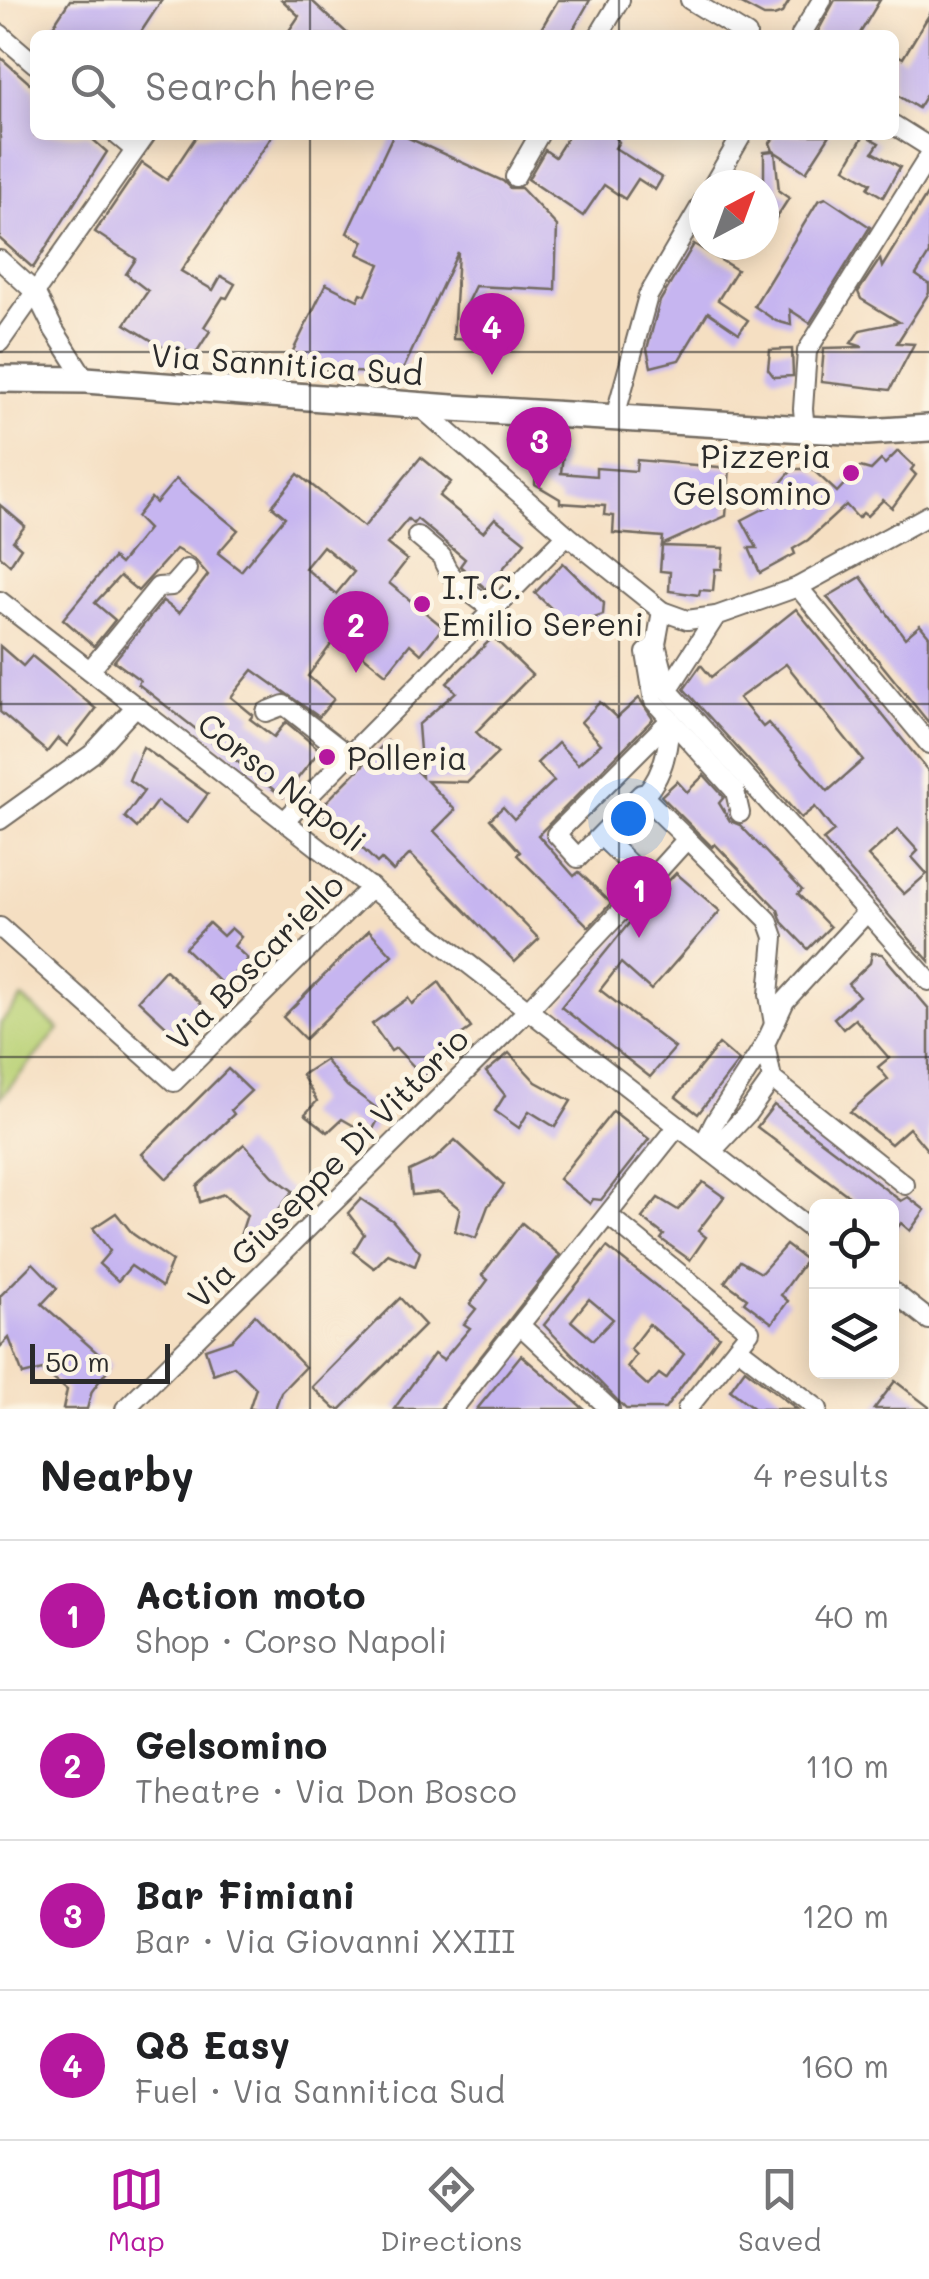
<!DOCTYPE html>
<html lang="en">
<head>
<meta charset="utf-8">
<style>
	body { margin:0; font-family:Mali,sans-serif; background:#f6f6f6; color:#202124 }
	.controls { position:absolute; right:30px; bottom:30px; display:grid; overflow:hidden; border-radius:15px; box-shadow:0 5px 25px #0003 }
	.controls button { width:90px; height:90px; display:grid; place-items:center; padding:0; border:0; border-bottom:2px solid #e0e0e0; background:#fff; color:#202124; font:50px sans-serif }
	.compass { position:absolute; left:689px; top:170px; width:90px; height:90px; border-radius:50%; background:#fff; box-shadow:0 5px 25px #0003; rotate:41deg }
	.scale { position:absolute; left:30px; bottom:25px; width:140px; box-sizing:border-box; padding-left:10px; border:5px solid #2b2b2b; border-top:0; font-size:28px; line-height:35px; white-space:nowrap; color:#2b2b2b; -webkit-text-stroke:8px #fcf5e5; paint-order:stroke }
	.you { position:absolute; left:628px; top:818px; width:35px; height:35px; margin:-25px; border:8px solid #fff; border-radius:50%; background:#1a73e8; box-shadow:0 0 0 15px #1a73e833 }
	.badge { display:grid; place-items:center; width:65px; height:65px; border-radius:50%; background:#b5179e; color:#fff; font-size:32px; font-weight:700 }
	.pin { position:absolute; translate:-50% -82px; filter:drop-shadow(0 2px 5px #0008) }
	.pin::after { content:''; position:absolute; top:52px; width:35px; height:30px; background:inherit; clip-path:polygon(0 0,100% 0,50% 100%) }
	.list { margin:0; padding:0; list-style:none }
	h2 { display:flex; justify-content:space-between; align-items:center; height:130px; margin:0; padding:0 40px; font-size:42px }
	h2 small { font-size:32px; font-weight:400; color:#757577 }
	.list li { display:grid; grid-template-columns:65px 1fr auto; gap:30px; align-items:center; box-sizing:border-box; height:150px; padding:0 40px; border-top:2px solid #e0e0e0 }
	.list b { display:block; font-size:38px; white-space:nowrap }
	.list p { margin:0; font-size:32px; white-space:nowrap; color:#757577 }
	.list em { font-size:32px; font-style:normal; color:#757577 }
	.icon { flex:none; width:55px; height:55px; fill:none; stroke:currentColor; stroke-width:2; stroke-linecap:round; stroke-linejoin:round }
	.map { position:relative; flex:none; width:929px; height:1409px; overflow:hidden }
	.search { position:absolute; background:#fff; box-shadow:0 5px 25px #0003; left:30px; right:30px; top:30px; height:110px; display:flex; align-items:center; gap:25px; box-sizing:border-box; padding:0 35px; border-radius:15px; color:#757577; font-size:38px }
	.sheet { height:730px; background:#fff }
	nav { display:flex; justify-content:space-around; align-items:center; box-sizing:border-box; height:140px; border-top:2px solid #e0e0e0; background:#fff; font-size:28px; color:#757577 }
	nav a { display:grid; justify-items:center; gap:5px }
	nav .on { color:#b5179e }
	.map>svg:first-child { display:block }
	.green { fill:#bad277; stroke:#727e51; stroke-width:2.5 }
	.building { fill:#c6b5f0; fill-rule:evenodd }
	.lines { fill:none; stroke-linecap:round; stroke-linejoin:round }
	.minor-casing { stroke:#726a60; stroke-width:22 }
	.secondary-casing { stroke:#726a60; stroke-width:30 }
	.minor { stroke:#fff; stroke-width:18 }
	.secondary { stroke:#fff; stroke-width:25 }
	.grid { fill:none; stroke:#2b2b2b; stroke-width:2.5; stroke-opacity:0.55 }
	.poi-dot { fill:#b5179e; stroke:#fcf5e5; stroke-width:4 }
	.labels { text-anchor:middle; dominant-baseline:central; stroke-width:10; stroke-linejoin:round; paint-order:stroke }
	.street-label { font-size:32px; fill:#2b2b2b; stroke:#fcf5e5 }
	.poi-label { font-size:32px; fill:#2b2b2b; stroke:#fcf5e5; text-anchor:start }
</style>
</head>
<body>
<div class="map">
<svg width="929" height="1409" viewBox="0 0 929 1409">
	<rect width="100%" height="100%" fill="#fcf5e5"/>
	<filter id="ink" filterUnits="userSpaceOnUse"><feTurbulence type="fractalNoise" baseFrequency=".01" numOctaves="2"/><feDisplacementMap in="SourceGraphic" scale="20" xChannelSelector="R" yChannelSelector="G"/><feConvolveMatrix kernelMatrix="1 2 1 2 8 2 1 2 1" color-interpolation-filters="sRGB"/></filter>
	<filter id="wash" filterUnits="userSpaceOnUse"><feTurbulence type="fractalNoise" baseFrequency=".0048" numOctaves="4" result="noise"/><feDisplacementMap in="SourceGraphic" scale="40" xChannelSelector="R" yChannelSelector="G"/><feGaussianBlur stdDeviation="2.25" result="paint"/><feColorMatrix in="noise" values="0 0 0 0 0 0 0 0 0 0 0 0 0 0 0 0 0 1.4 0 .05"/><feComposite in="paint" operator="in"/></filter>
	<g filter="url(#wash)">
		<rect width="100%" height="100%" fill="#f5dfc2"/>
		<path class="green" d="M22,998L59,1029L0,1098V1024Z"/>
		<g id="blocks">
			<g class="building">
				<path d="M70,0H162L139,35H47Z"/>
				<path d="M282,0H311L349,35H286L299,16Z"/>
				<path d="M558,0H590L570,35H551L541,29Z"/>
				<path d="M734,0H790L782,13L774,16H764Z"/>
				<path d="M835,0H880L859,35H816Z"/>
				<path d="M929,15V90L918,108L894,93V53L903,58Z"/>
				<path d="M0,57L35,88V135H88L107,152L33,268L0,239Z"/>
				<path d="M197,135H273L181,271L213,290L221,276L235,284L227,298L223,297L204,327L210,331L194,356L181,348L178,353L166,349L125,324L148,291L126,274L136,259L95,232L142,163L167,180Z"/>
				<path d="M393,135H402L503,181L510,188H521L557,226L555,290L475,286L461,315L502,317L501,341L453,339L458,252L401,374L329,371L292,353L326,284L358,300L361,293L366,295L380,264L358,254L364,241L347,233Z"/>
				<path d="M569,135H614L619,142L615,148L662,178L655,190L638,179L625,199L604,185L583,216L528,179L545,150L555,157Z"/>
				<path d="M776,135H830L806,172L775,152L779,191L789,198L764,237V152L773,151L770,143Z"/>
				<path d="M864,135L879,143L873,152L900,167L883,197L868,188L871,183L845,168Z"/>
				<path d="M929,191V254L916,275L929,284V293L897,343L914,344L890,390L821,382L824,348L863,347L851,343L860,330L899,322L861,299L858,292L880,259L882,267Z"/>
				<path d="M826,198L870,227L810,323L790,310L791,325L776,321L754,306L818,201Z"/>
				<path d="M694,244L737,270L718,300L748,320L739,333L708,312L679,360L651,367L647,349L660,301Z"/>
				<path d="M792,349L793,376L774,377L768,369L770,350Z"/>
				<path d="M537,451L563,454L561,473L596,476V468L636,471L637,460L730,468L726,516L662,545L663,537L613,533L614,516L604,515L605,506L560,503V499L535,484Z"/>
				<path d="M898,451L914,466L911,470L916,475L892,508L883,500L867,516L863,513L858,518L846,505L808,540L793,549L795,554L760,573L749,548H757L742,520L792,494L781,483L793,469H812L837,492L860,467L871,470L881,460L885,464Z"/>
				<path d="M421,457L451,482L439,496L483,532L495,518L525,542L486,589L460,566L465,559L417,519L413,524L408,519L387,544L407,560L389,583L443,627L421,654L410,644L386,674L338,635L308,676L334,699L319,717L253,670L231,697L253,715L250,719L274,737L286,722L320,750L283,797L138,684L140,680L114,661L163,601L179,613L208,575L194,559L176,549L138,591L120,576L95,603L115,620L94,646L63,619L113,558L120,564L148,529L136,517L151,498L156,503L176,479L238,530L218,553L241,571L285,517L272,506L298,474L364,527ZM323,546L354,572L336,594L305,568Z"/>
				<path d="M0,505L25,526L13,541L21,548L10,565L0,556Z"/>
				<path d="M662,546L724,548L722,569H715L713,591L700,590L699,595L669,591L670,572L660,571Z"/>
				<path d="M563,563L604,603L603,615L591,619L577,633L535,593Z"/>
				<path d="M861,577L905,638L920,625L929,636V723L827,597Z"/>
				<path d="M796,609L929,772V961L823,840L834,831L815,807L801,818L684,689L701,665L711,677ZM786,664L863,760L828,791L768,723L763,727L739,698ZM898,829L918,851L912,857L927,874L904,894L868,856Z"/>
				<path d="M493,637L532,675L476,732L498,753L468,782L427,781L455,810L434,831L539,939L515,962L410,854L393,871L381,859L377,863L355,841L351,844L318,810L387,741L422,777L418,725L456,692L447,683Z"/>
				<path d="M0,646L23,666L32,656L96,709L67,746L58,738L47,752L0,712Z"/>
				<path d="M639,698L653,719L538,835L574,876L579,872L611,903L589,927L517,855L520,852L490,819L503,807L514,819L554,781L537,763L558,743L578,764L601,744L581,722L600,702L617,718Z"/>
				<path d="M143,747L208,794L187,823L157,801L137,828L125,817L144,791L129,780Z"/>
				<path d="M704,775L724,797L719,803L730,821L740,825L802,890L798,894L830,927L808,949L782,922L778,910L715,844L712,847L661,796L677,781L687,792Z"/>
				<path d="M676,873L720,911L651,990L621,963L600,990L675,1048L650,1077L561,1007L630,922Z"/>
				<path d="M209,923L223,936L231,928L241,937L234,946L248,959L223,985L185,948Z"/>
				<path d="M369,930L392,955L305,1039L283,1017Z"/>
				<path d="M872,953L882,954L929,1009V1152L909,1128L891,1144L850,1112L888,1079L878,1067L889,1058L855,1019L843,1029L834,1018L859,996L848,984L870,963Z"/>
				<path d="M165,970L201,1003V1020L181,1040L138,1000Z"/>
				<path d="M439,982L471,1028L452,1041L458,1050L424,1077L396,1048L391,1051L372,1024L408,998L412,1004Z"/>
				<path d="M719,1044L739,1061L698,1114L676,1097Z"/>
				<path d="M509,1053L536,1082L571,1101L555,1127L529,1111L519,1128L495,1111L505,1095L486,1072Z"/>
				<path d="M325,1060L347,1086L382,1112L370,1135L342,1119L328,1132L305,1114L317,1101L302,1075Z"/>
				<path d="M228,1069L251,1091L231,1110L234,1114L167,1179L142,1154Z"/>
				<path d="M774,1105L901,1201L908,1197L925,1210L910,1231L901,1223L892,1235V1206H862L757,1127Z"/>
				<path d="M613,1111L649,1139L601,1200L593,1199L590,1204L559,1179Z"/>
				<path d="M455,1140L504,1185L488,1206L476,1238L455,1231L460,1209L439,1192L412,1195L409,1171L435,1159Z"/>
				<path d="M244,1144L273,1176L293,1191L275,1214L265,1242L240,1236L247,1215L224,1194L200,1202L197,1186Z"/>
				<path d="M703,1182L724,1197L698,1231L706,1237L690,1260L661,1239L664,1235L642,1218L658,1198L678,1210Z"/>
				<path d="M361,1199L392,1220L420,1252L415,1266L388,1254L374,1268L353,1252L364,1234L348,1213Z"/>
				<path d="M116,1213L133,1234L172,1261L162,1287L131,1266L118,1281L99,1264L110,1251L93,1228Z"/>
				<path d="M522,1223L560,1255L440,1409H394L434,1354L443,1360L470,1328L464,1324L476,1309L470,1304L488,1280L482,1275Z"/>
				<path d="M786,1245L806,1260L781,1295L788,1301L772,1323L744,1302L747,1298L725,1282L740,1261L761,1273Z"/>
				<path d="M607,1247L719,1336L665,1409H626L544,1325ZM589,1299L613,1319L593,1340L571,1321ZM649,1324L684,1354L666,1379L659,1374L648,1386L627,1367L636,1355L630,1349Z"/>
				<path d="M33,1263L57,1288L42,1304L111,1365L92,1391L87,1409H63L67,1390L42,1370L23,1375L9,1338L0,1347V1296Z"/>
				<path d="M400,1298L425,1325L341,1409H335L312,1387Z"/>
				<path d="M255,1315L305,1367L281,1392L275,1409H249L256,1388L234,1366L213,1374L205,1349L232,1340Z"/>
				<path d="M521,1355L584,1409H477Z"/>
				<path d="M745,1369L797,1409H755L730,1390Z"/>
				<path d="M895,1381L929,1407V1409H874Z"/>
			</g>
		</g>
	</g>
	<g filter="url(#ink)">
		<use href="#blocks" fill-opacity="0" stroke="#726a60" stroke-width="2.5"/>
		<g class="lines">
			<defs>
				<g id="minor">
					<path d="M690,0L747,35"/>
					<path d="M0,34L35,64"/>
					<path d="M599,35L620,0"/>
					<path d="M801,35L822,0"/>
					<path d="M894,125L929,147"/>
					<path d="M117,135L135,150"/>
					<path d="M515,177L539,135"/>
					<path d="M713,185L742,135"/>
					<path d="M0,260L35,292L54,330L86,380"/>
					<path d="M0,342L146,135"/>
					<path d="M419,406L567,535L662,611L687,620L716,616L798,587L929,515"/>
					<path d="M615,417L648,296L704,200"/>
					<path d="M805,429L803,409L807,351L929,156"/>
					<path d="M417,536L442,557C447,580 476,596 494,611"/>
					<path d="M798,587L929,744"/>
					<path d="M0,601L816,1233"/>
					<path d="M662,611L656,644L668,690L929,981"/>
					<path d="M656,644L646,653L654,701L735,791L740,813"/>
					<path d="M90,670L158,587L172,586L187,569"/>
					<path d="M668,690L716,616"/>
					<path d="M266,712L284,705L348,755"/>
					<path d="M644,796C663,776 669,747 670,720"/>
					<path d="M0,820L92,754L136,706"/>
					<path d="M285,820L567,535"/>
					<path d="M601,836L648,882L687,839L641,794L578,858L556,834L670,720"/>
					<path d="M687,839L768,920L774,937L769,995L774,1024"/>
					<path d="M0,927L174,1082L371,887"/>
					<path d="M772,1079L905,1185"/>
					<path d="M703,1145L714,1123L765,1044L785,1001L867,912"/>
					<path d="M711,1152L747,1114L772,1079L765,1044"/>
					<path d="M609,1216L750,1331L687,1409"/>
					<path d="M892,1291L929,1320"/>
					<path d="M521,1326L610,1409"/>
					<path d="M737,1347L818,1409"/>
					<path d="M125,1409L529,1009L648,882"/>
					<path d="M453,1409L678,1126"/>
				</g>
				<path id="secondary" d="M0,379L86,380L452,408L805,429L867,432L929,428"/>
			</defs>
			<use href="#minor" class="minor-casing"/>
			<use href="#secondary" class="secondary-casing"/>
			<use href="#minor" class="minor"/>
			<use href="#secondary" class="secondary"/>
		</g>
	</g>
	<path class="grid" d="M310,0V35M619,0V35M310,135V1409M619,135V1409M0,352H929M0,704H929M0,1057H929"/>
	<g class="poi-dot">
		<circle cx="851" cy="473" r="10"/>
		<circle cx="422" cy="604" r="10"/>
		<circle cx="327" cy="757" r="10"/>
	</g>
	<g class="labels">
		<g class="street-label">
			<text transform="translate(287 363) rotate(4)">Via Sannitica Sud</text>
			<text transform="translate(283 781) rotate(38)">Corso Napoli</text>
			<text transform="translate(254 961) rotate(-45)">Via Boscariello</text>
			<text transform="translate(327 1167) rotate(-45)">Via Giuseppe Di Vittorio</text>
		</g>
		<g class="poi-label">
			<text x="831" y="455" text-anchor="end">Pizzeria<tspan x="831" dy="37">Gelsomino</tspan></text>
			<text x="442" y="586">I.T.C.<tspan x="442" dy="37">Emilio Sereni</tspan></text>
			<text x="347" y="757">Polleria</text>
		</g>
	</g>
</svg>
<div class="controls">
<button><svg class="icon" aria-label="locate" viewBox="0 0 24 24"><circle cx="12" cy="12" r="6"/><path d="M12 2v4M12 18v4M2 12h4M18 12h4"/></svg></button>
<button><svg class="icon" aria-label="layers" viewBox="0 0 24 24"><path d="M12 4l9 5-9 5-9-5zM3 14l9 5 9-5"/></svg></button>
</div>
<svg class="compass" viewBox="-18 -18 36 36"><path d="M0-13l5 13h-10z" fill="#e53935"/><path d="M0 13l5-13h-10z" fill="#757577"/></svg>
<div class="scale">50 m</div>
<div class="you"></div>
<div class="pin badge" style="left:639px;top:938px">1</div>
<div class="pin badge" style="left:356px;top:673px">2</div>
<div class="pin badge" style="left:539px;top:489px">3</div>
<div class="pin badge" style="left:492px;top:375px">4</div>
<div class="search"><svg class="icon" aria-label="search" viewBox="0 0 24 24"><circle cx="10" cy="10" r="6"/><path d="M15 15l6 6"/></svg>Search here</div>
</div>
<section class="sheet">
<h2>Nearby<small>4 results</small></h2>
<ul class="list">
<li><span class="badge">1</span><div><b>Action moto</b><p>Shop · Corso Napoli</p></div><em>40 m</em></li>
<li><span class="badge">2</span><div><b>Gelsomino</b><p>Theatre · Via Don Bosco</p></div><em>110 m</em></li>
<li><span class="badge">3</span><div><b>Bar Fimiani</b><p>Bar · Via Giovanni XXIII</p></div><em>120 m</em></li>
<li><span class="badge">4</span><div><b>Q8 Easy</b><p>Fuel · Via Sannitica Sud</p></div><em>160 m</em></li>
</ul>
</section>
<nav>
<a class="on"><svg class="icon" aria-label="map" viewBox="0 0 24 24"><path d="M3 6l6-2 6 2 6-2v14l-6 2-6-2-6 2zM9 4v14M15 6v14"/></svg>Map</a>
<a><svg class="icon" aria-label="directions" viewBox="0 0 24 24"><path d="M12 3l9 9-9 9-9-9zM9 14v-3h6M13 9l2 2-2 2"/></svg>Directions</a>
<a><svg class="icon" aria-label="saved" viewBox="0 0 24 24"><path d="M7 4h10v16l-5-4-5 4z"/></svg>Saved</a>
</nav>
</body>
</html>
